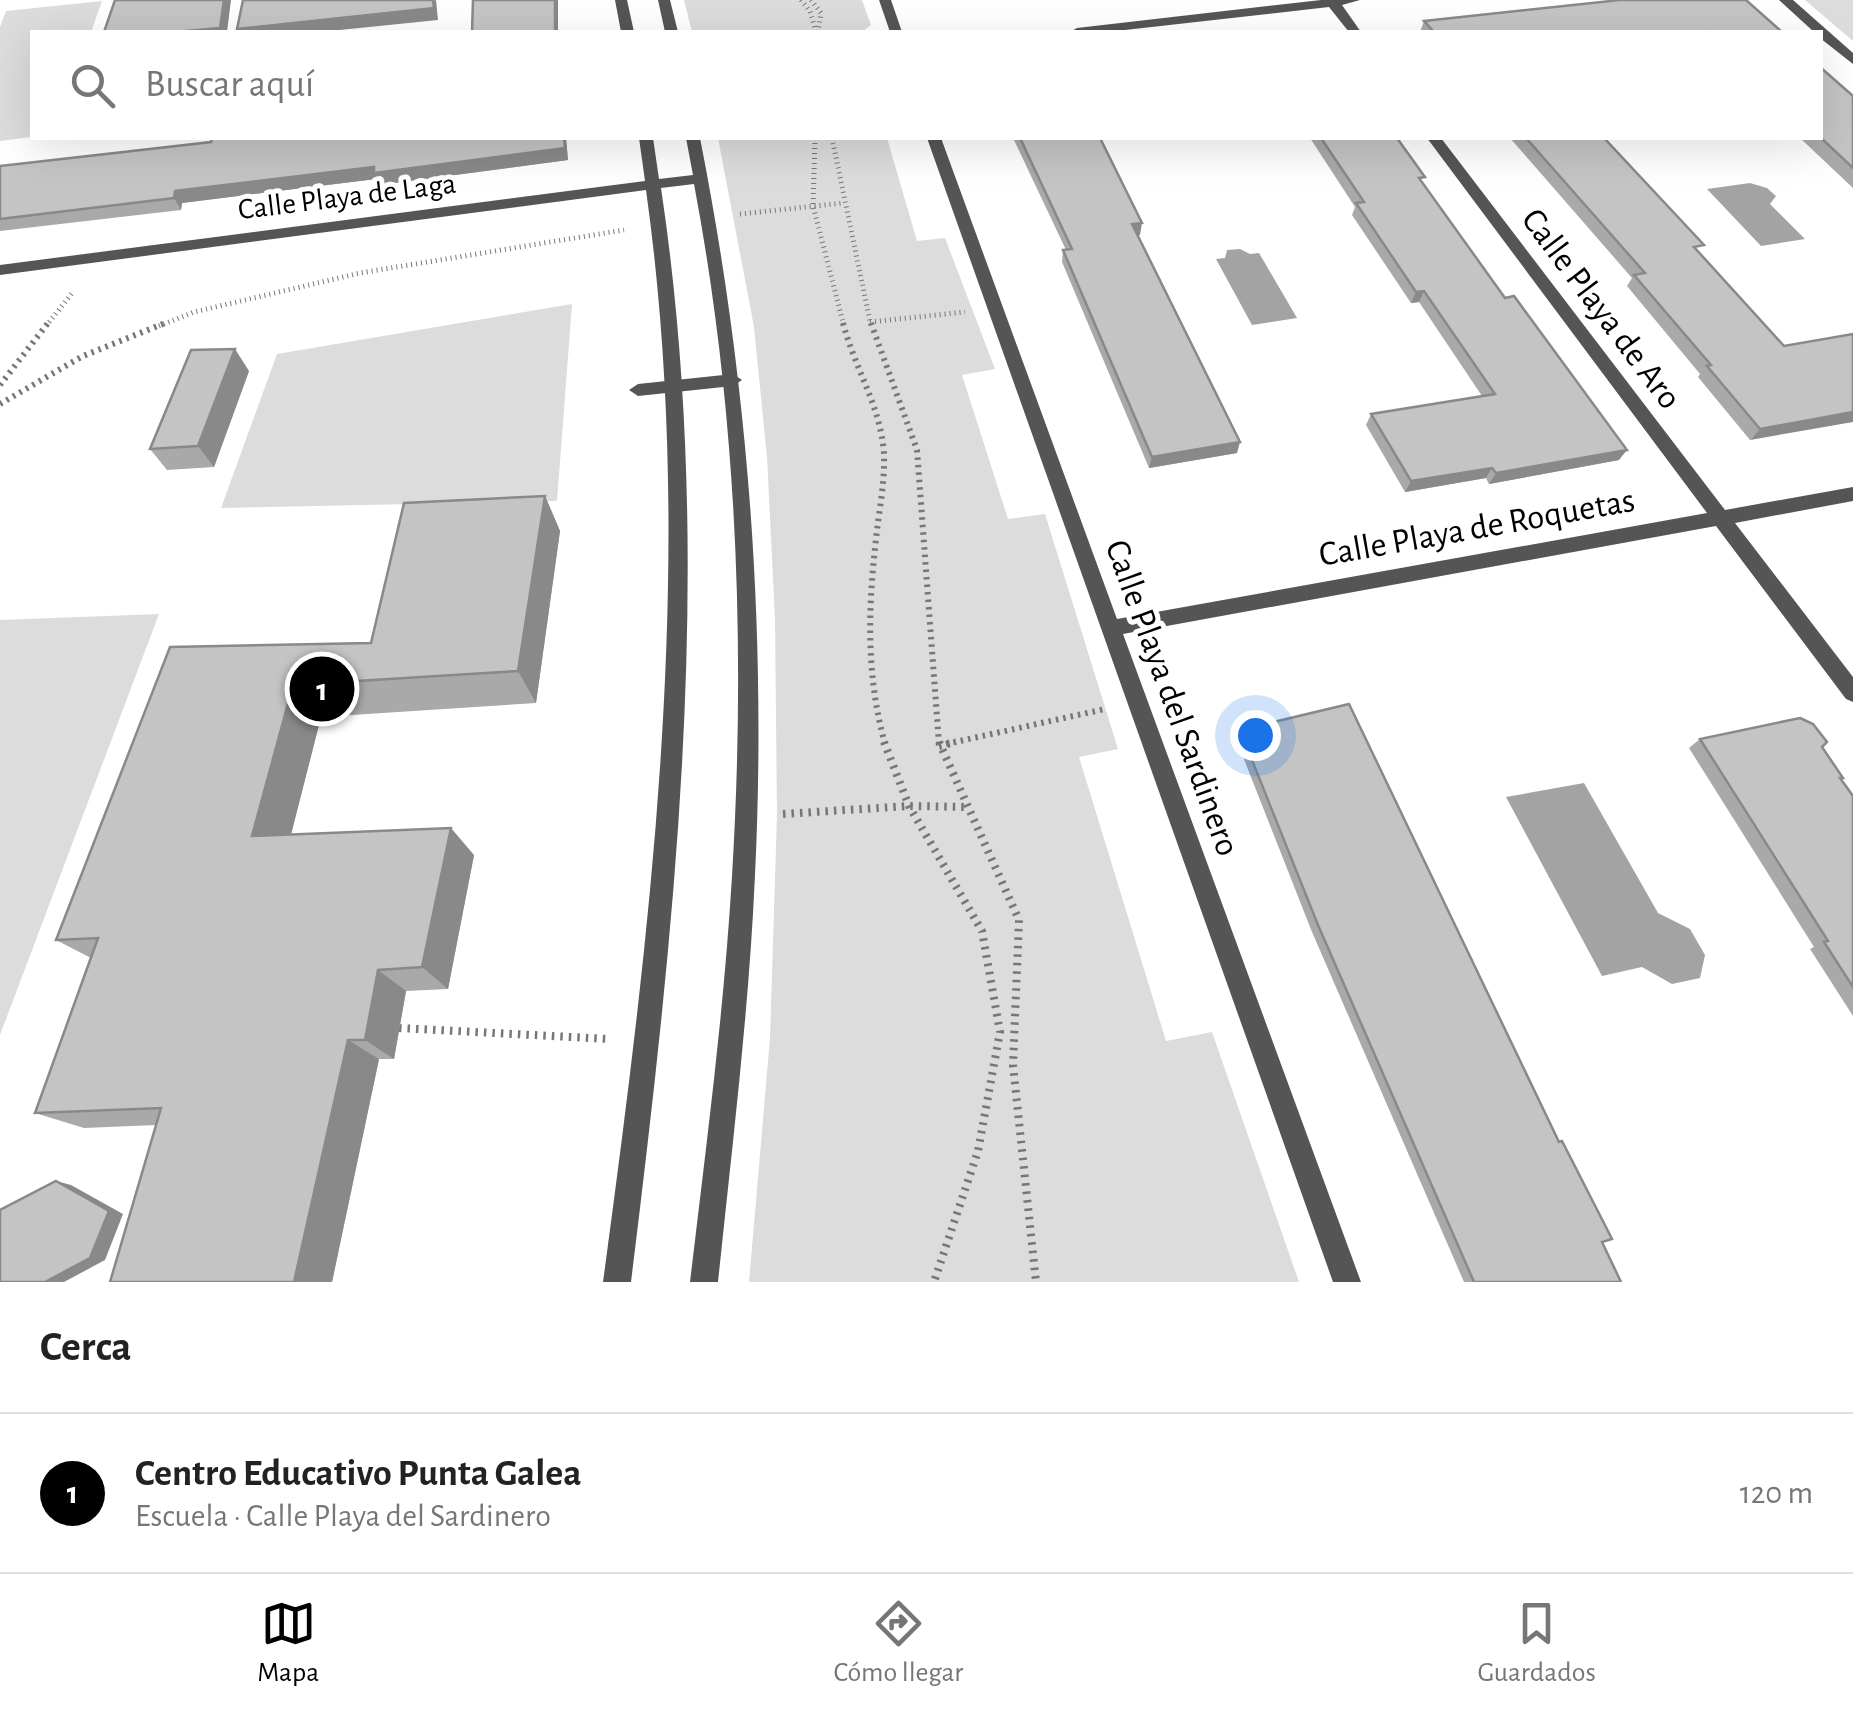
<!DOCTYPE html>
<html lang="es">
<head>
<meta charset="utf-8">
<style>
	body { margin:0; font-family:"Alegreya Sans",sans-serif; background:#f6f6f6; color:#222 }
	.you { position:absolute; left:1255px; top:735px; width:35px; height:35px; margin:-25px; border:8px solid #fff; border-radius:50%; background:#1a73e8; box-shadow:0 0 0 15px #1a73e833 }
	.badge { display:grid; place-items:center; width:65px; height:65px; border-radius:50%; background:#000; color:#fff; font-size:32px; font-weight:700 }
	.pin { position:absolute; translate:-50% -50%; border:5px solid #fff; box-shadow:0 2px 10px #0006 }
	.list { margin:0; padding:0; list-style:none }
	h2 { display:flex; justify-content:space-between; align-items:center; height:130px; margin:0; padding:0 40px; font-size:42px }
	h2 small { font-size:32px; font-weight:400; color:#767676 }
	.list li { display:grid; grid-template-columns:65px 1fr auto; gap:30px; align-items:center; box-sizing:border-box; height:160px; padding:0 40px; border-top:2px solid #e0e0e0 }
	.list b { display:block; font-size:38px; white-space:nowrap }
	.list p { margin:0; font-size:32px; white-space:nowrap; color:#767676 }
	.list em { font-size:32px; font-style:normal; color:#767676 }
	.icon { flex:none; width:55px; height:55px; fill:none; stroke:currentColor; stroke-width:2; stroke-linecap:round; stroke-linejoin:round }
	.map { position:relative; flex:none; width:1853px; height:1282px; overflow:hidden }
	.search { position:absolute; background:#fff; box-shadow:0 10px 40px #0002; left:30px; right:30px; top:30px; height:110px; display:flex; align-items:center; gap:25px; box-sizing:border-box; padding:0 35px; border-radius:0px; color:#767676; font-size:38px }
	.sheet { height:290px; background:#fff }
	nav { display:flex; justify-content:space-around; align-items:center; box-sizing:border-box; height:140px; border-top:2px solid #e0e0e0; background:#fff; font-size:28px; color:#767676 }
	nav a { display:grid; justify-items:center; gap:5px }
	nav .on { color:#000 }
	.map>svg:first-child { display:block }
	.green { fill:#dcdcdc }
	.water { fill:#a3a3a3 }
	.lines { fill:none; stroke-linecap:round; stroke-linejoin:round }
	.path-far2 { stroke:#777; stroke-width:5; stroke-dasharray:1 4; stroke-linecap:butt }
	.path-far1 { stroke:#777; stroke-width:6; stroke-dasharray:2.5 5; stroke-linecap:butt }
	.path { stroke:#777; stroke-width:8; stroke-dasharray:2.5 6; stroke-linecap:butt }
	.lane { fill:#555; fill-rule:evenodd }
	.street { fill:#555; fill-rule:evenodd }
	.wall { fill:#a9a9a9 }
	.shaded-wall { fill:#898989 }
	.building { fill:#c4c4c4; stroke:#898989; stroke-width:2.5 }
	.labels { text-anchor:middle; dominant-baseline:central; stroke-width:10; stroke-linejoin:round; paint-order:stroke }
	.far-street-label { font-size:30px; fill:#000; stroke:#fff }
	.street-label { font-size:35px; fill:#000; stroke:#fff }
</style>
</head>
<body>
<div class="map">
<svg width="1853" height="1282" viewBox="0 0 1853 1282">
	<rect width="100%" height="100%" fill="#fff"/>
	<g class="green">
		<path d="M684,0H862L871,25L862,32H692Z"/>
		<path d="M1805,0H1853V41Z"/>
		<path d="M102,1L91,32H32V137L0,141V27L6,11Z"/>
		<path d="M718,138H887L917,241L945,238L995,369L962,375L1008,519L1045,514L1118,749L1079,757L1166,1041L1212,1032L1299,1282H749L770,1038L777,815L775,618L767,457L754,327Z"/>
		<path d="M572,304L557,501L221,508L277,354Z"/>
		<path d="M159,614L0,1035V620Z"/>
	</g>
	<g class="water">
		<path d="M1750,183L1767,188L1776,196L1770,204L1805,239L1761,246L1707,189Z"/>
		<path d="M1240,249L1250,254L1259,253L1297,318L1252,325L1216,259L1225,258L1227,250Z"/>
		<path d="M1584,783L1658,913L1690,929L1705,955L1700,978L1672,984L1642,967L1602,976L1506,797Z"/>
	</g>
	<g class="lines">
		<g class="path-far2">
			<path d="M801,0L810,11L816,32"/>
			<path d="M811,0L821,13L818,32"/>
			<path d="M815,138L813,206L844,326"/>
			<path d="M832,138L871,326"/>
			<path d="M740,214L844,203"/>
			<path d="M870,322L965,312"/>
			<path d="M46,326L73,292"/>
			<path d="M159,326L194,312L360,273L624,230"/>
		</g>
		<g class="path-far1">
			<path d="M843,323C855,369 881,407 884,454C885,482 879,511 876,539C868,609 866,675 885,744"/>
			<path d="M871,323L917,450L939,744"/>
			<path d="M0,385L48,323"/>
			<path d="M0,404L83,356L165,323"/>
			<path d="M946,744L1105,709"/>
		</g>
		<g class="path">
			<path d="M884,742L909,806L982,931L1000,1032L978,1151L934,1282"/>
			<path d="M939,742L1019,920L1013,1065L1036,1282"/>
			<path d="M939,746L956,742"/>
			<path d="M783,814L909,806L966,807"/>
			<path d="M399,1028L609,1039"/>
		</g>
		<path class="lane" d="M733,374L742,380L733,386L638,396L629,390L638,384Z"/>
		<g class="street">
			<path d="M615,0H627L634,32H621Z"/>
			<path d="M658,0H670L678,32H665Z"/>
			<path d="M879,0H891L902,32H890Z"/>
			<path d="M1321,0H1360L1342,5L1361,32H1349L1329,7L1107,32H1070L1077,28Z"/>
			<path d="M1779,0H1793L1853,53V64L1820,38V32H1814Z"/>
			<path d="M639,138H653L659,179L693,175L686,138H700C748,380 767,628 755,875C749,1011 732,1147 718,1282H690C706,1147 724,1012 732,876C746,646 737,411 694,184L661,188C716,555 676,916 631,1282H603C652,919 697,555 646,190L0,275V265L645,181Z"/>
			<path d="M927,138H941L1117,619L1707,513L1427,138H1441L1725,510L1853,487V501L1735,523L1853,677V702L1846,699L1716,526L1123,634L1361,1282H1333Z"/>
		</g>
	</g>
	<g class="wall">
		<path d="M1424,21L1782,32H1420Z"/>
		<path d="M1853,96V188L1800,138H1820Z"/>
		<path d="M212,138H566L568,160L379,185L376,179L182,203L181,210L0,231V166L211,142Z"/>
		<path d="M1013,138H1100L1140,235H1138L1237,453L1149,468L1062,262L1063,250H1066Z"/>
		<path d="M1310,138H1397L1423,184L1619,460L1489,484L1486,478L1405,492L1366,425L1371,414L1482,396L1419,302L1411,303L1352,215L1355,207Z"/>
		<path d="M1510,138H1604L1699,253L1784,346L1853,334L1750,440L1698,377L1700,374L1627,286L1632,278Z"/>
		<path d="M249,371L214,467L167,470L150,449Z"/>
		<path d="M545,496L560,531L536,703L321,717L291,834L474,855L448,989L406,991L394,1059H379L332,1282H110L156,1125L84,1128L35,1113L91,958L56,940L170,647L371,643Z"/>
		<path d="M1240,730L1602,1242L1621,1282H1464L1312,932L1236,739Z"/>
		<path d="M1700,739L1822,747L1841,779L1853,796V1016L1810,949L1814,947L1689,748Z"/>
	</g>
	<g class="shaded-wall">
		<path d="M224,0H231L227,32H174Z"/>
		<path d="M436,0L438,20L320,32H239L237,29Z"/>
		<rect x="555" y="0" width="3" height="32"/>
		<path d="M566,138L568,160L379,185L376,179L182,203L181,210L174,198L175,191Z"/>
		<path d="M1142,223L1140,235L1130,236L1132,224Z"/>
		<path d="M1424,291L1419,302L1411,303L1416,292Z"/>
		<path d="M235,349L249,371L214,467L198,446Z"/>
		<path d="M1853,412V422L1750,440L1760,429Z"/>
		<path d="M1240,442L1237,453L1149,468L1152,457Z"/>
		<path d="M1627,450L1619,460L1489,484L1496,473Z"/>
		<path d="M1492,468L1486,478L1405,492L1411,481Z"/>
		<path d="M545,496L560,531L536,703L518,671Z"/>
		<path d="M293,685L321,717L284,862L252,836Z"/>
		<path d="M451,828L474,855L448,989L422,967Z"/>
		<path d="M378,970L406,991L394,1059L365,1040Z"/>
		<path d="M348,1040L379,1059L332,1282H294Z"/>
		<path d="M56,1181L71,1185L123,1214L105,1260L64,1282H45Z"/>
	</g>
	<g class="building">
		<path d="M115,0H224L220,28L174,32H104Z"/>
		<path d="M243,0H433L434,8L237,29Z"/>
		<path d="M473,0H555V32H472Z"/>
		<path d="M1620,0H1746L1782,32H1709L1707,31L1694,32H1434L1424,21Z"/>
		<path d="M1820,67L1853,96V168L1820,137Z"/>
		<path d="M212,138H564L565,148L374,173V167L175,191L174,198L0,219V166L211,142Z"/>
		<path d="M1020,138H1100L1142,223L1132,224L1240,442L1152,457L1063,250L1072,249Z"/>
		<path d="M1321,138H1397L1425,177L1419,178L1505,298L1514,296L1627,450L1496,473L1492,468L1411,481L1371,414L1495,394L1424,291L1416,292L1356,203L1364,202Z"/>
		<path d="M1526,138H1604L1704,245L1694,247L1784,346L1853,334V412L1760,429L1707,366L1711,365L1634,275L1645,273Z"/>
		<path d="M235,349L198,446L150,449L191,350Z"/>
		<path d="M545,496L518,671L293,685L252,836L451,828L422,967L378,970L365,1040H348L294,1282H110L161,1108L35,1113L98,938L56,940L170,647L371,643L404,503Z"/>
		<path d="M1349,704L1559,1142L1562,1141L1612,1239L1602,1242L1621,1282H1474L1318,925L1240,730Z"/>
		<path d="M1800,718L1813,724L1827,742L1822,747L1843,778H1840L1853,796V987L1824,942L1828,941L1700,739Z"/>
		<path d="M56,1181L109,1211L90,1258L45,1282H0V1210Z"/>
	</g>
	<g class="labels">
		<g class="far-street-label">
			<text transform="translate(347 197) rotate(-7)">Calle Playa de Laga</text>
		</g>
		<g class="street-label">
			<text transform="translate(1601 309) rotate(53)">Calle Playa de Aro</text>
			<text transform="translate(1477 528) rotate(-10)">Calle Playa de Roquetas</text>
			<text transform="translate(1172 698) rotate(70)">Calle Playa del Sardinero</text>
		</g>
	</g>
</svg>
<div class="you"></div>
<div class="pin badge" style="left:322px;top:689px">1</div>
<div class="search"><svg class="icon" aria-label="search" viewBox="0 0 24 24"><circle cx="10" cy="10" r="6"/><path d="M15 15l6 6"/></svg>Buscar aquí</div>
</div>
<section class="sheet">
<h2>Cerca<small></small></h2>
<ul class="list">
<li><span class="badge">1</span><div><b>Centro Educativo Punta Galea</b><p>Escuela · Calle Playa del Sardinero</p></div><em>120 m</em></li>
</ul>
</section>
<nav>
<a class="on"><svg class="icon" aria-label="map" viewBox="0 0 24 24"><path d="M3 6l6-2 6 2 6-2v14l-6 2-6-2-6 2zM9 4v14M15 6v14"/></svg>Mapa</a>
<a><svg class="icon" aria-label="directions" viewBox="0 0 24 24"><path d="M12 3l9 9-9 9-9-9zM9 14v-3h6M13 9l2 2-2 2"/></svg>Cómo llegar</a>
<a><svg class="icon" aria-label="saved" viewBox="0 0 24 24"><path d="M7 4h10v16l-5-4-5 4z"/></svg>Guardados</a>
</nav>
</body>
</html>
